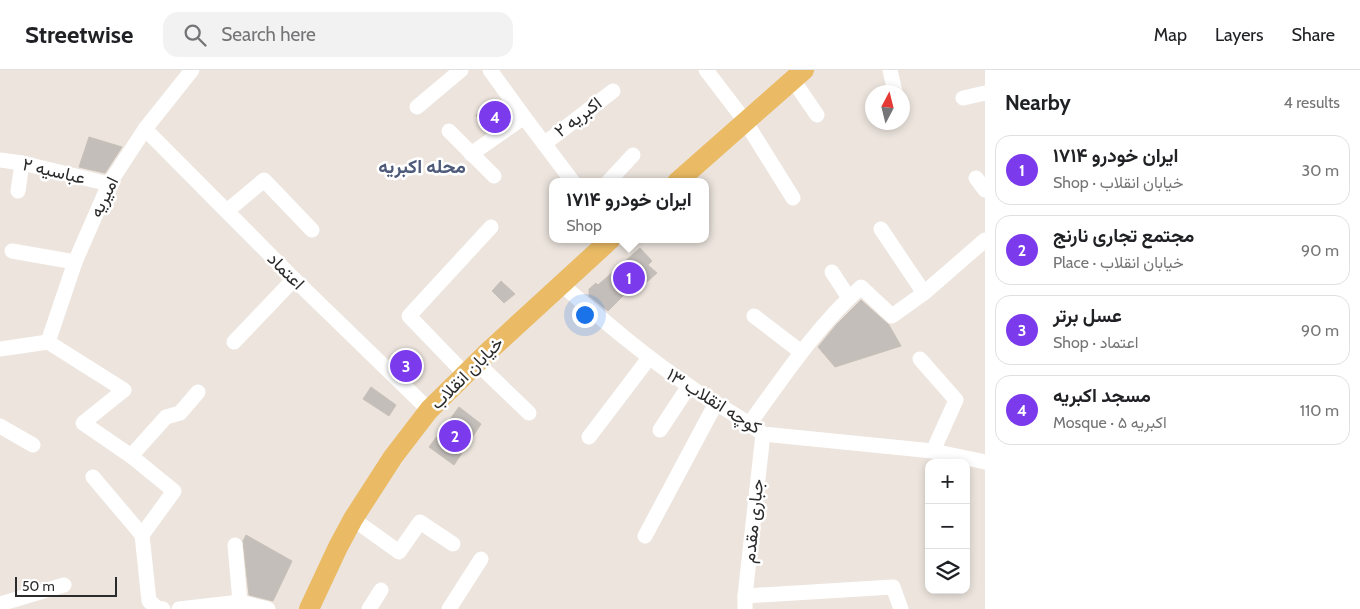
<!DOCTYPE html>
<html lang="en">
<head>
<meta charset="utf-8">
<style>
	body { margin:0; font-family:Cabin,Vazirmatn,sans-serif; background:#f2f2f2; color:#202124 }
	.controls { position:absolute; right:15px; bottom:15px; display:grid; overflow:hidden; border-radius:10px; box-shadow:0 2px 8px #0003 }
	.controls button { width:45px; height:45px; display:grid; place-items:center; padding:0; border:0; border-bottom:1px solid #e0e0e0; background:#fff; color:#202124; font:25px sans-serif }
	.compass { position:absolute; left:865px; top:15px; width:45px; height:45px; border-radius:50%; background:#fff; box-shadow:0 2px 8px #0003; rotate:7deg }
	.scale { position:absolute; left:15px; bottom:12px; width:102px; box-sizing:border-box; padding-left:5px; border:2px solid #2b2b2b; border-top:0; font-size:14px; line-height:18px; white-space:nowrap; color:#2b2b2b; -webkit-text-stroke:4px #fff; paint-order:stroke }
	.you { position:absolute; left:584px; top:244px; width:18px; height:18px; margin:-12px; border:4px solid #fff; border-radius:50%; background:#1a73e8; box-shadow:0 0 0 8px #1a73e833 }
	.badge { display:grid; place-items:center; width:32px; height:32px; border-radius:50%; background:#7c3aed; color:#fff; font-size:16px; font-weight:700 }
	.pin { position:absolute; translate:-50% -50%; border:2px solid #fff; box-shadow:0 1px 5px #0006 }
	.popup { position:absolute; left:549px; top:108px; width:160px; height:65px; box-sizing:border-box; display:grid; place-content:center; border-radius:10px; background:#fff; filter:drop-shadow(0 1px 4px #0005); font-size:16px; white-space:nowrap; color:#757577 }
	.popup b { font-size:19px; color:#202124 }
	.popup::after { content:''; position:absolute; left:50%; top:100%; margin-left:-10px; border:10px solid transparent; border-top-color:#fff }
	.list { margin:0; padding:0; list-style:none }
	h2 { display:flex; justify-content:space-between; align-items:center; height:65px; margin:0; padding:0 20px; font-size:21px }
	h2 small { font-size:16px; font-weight:400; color:#757577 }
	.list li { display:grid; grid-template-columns:32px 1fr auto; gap:15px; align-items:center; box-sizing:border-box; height:70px; margin:0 10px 10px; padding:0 10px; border:1px solid #e0e0e0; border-radius:15px }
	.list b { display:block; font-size:19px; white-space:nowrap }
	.list p { margin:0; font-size:16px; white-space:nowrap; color:#757577 }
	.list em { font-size:16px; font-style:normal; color:#757577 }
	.icon { flex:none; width:28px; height:28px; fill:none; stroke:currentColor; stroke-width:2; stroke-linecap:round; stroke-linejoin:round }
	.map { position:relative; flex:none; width:985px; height:539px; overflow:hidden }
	header { display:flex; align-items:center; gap:30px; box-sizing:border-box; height:70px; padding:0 25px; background:#fff; border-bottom:1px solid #e0e0e0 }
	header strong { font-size:24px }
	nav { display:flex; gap:28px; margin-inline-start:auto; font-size:18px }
	.search { width:350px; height:45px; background:#f2f2f2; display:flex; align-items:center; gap:12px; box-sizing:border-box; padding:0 18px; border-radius:15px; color:#757577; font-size:19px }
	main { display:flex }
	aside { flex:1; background:#fff }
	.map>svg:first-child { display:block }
	.building { fill:#c4beba; stroke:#c7c0b7 }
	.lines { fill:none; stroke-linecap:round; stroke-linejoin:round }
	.minor { stroke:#fff; stroke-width:15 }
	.major { stroke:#eabb64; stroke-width:20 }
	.labels { text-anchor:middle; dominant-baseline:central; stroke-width:5; stroke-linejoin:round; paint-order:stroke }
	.street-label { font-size:18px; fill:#2b2b2b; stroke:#fff }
	.neighbourhood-label { font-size:19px; font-weight:bold; fill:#4d5a79; stroke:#fff }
</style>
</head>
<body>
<header>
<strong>Streetwise</strong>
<div class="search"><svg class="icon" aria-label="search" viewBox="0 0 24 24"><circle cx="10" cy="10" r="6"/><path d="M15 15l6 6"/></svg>Search here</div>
<nav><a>Map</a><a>Layers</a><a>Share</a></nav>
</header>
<main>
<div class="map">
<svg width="985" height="539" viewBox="0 0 985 539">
	<rect width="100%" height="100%" fill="#ece4dd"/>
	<g class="building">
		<path d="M497,30L511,45L486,62L476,45Z"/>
		<path d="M89,67L122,77L105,103L79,97Z"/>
		<path d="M640,178L652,191L648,195L657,203L640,218L635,214L608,241L589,226V219L596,213L598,215Z"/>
		<path d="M501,211L515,224L504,233L492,221Z"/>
		<path d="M861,230L889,255L901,276L835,297L818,277L837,254Z"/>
		<path d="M371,317L396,335L389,346L363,329Z"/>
		<path d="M459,337L481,354L454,395L429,377Z"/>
		<path d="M246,465L292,491L273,531L249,525L243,471Z"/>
	</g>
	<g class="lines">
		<g class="minor">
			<path d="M490,0L524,47L573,112"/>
			<path d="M706,0L745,51L793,128"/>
			<path d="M890,0L895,22"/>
			<path d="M793,10L817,45"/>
			<path d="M963,28L985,23"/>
			<path d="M417,37L461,0"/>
			<path d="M145,59L294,209L429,340"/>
			<path d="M449,61L494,106"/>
			<path d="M544,74L613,21"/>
			<path d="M471,84L524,47"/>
			<path d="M0,90L22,93L109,114"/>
			<path d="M976,108L985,120"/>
			<path d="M608,112L633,85"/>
			<path d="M18,121L22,93"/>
			<path d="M227,141L264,110L312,160"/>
			<path d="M881,159L924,223"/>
			<path d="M12,181L75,192"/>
			<path d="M832,202L849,228"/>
			<path d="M561,214C602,249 642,284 686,314C711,332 739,345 763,364L933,381L985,392"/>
			<path d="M754,246L801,282"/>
			<path d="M48,272L124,320L83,353L131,386L174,421L142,465L149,531L157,538L163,539"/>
			<path d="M48,272L75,192L109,114L145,59L192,0"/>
			<path d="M234,272L294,209"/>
			<path d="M0,279L48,272"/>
			<path d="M920,289L956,330L933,381"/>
			<path d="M477,293L529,343"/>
			<path d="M465,304L409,246L491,157"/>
			<path d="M750,353C784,306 817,256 861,217L892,246L924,223L985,170"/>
			<path d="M0,356L33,375"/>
			<path d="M660,360L689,316"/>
			<path d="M589,367L649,288"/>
			<path d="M131,386L166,347L180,343L198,322"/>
			<path d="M93,407L142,465"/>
			<path d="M353,449L399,482L420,452L453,474"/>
			<path d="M645,466L716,333"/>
			<path d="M235,475L240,532"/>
			<path d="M745,526L893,517L901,539"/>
			<path d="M0,534L64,515"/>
			<path d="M179,539L240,532L268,539"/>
			<path d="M369,539L381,520"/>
			<path d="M449,539L481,489"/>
			<path d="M745,539V526L763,364"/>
		</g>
		<g class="major">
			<path d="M677,112L804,0"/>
			<path d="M309,539L338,477L353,449L393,387L429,340L491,279L611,169"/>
		</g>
	</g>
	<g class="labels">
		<g class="street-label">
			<text transform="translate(578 47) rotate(-37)">اکبریه ۲</text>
			<text transform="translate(54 101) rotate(13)">عباسیه ۲</text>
			<text transform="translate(104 127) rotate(-64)">امیریه</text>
			<text transform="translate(286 201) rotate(45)">اعتماد</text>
			<text transform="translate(467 303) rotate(-45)">خیابان انقلاب</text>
			<text transform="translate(714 331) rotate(32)">کوچه انقلاب ۱۳</text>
			<text transform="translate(753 451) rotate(-84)">جباری مقدم</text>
		</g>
		<g class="neighbourhood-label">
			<text x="422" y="96">محله اکبریه</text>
		</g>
	</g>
</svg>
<div class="controls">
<button>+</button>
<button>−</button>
<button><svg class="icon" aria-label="layers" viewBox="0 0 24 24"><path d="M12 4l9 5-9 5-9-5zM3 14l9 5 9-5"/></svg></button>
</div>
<svg class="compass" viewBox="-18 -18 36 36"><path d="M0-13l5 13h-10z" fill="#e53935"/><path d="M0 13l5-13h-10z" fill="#757577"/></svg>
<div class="scale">50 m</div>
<div class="you"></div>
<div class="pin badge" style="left:629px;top:208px">1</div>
<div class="popup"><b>ایران خودرو ۱۷۱۴</b>Shop</div>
<div class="pin badge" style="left:455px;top:366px">2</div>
<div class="pin badge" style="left:406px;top:296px">3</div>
<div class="pin badge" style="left:495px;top:47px">4</div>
</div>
<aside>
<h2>Nearby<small>4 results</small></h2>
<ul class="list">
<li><span class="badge">1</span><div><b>ایران خودرو ۱۷۱۴</b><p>Shop · خیابان انقلاب</p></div><em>30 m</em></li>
<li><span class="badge">2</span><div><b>مجتمع تجاری نارنج</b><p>Place · خیابان انقلاب</p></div><em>90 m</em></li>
<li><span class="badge">3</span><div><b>عسل برتر</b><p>Shop · اعتماد</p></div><em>90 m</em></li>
<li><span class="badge">4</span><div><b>مسجد اکبریه</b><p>Mosque · اکبریه ۵</p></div><em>110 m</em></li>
</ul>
</aside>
</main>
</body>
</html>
